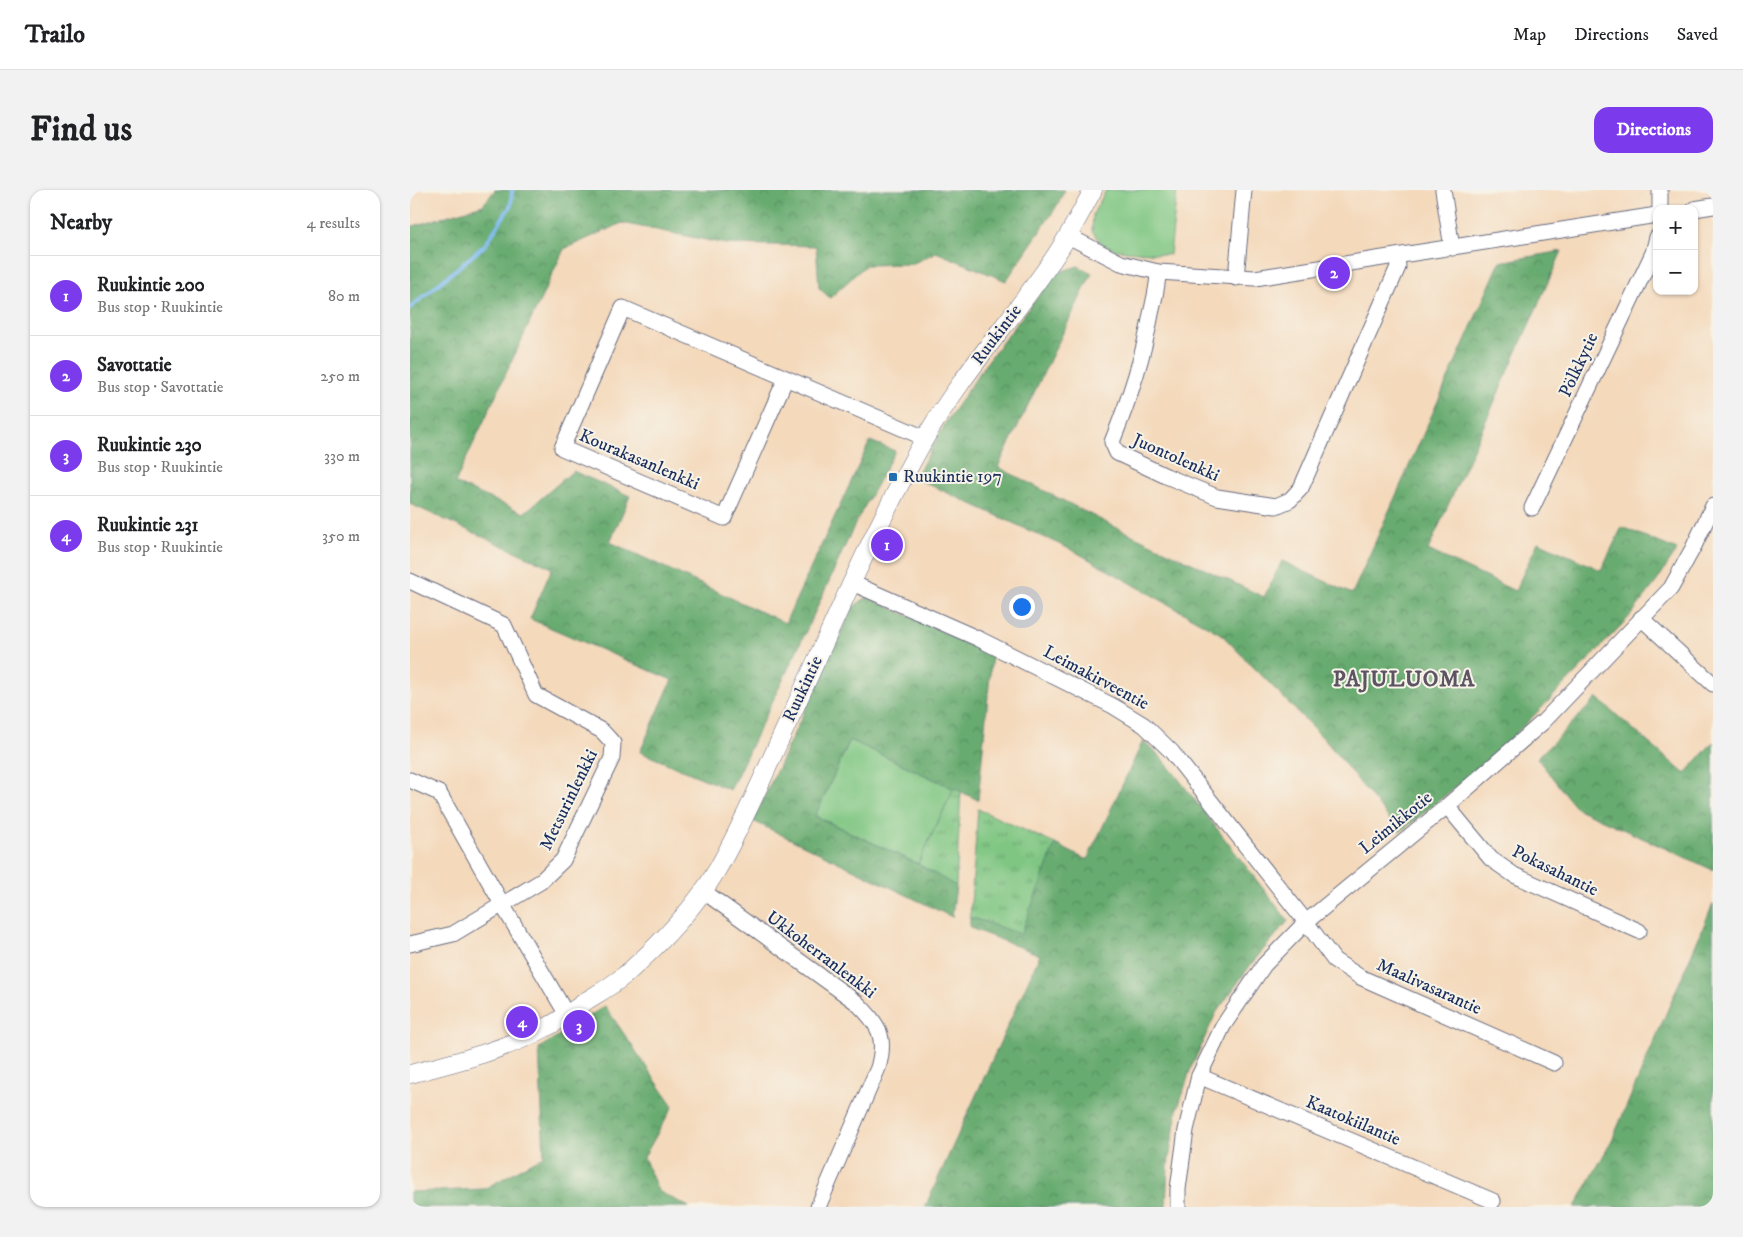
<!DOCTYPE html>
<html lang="en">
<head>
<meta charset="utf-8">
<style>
	body { margin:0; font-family:"IM FELL DW Pica",serif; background:#f2f2f2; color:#202124 }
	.controls { position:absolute; right:15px; top:15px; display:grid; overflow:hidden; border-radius:10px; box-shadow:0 1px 4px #0004 }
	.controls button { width:45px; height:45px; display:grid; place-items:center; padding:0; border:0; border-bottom:1px solid #e0e0e0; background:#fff; color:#202124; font:25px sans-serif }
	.you { position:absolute; left:611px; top:416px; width:18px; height:18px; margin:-12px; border:4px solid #fff; border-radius:50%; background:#1a73e8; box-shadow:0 0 0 8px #1a73e833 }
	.badge { display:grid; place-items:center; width:32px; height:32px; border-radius:50%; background:#7c3aed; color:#fff; font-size:16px; font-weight:700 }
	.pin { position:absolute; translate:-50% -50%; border:2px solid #fff; box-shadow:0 1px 5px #0006 }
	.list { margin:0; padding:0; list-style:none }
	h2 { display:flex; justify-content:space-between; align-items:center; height:65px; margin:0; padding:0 20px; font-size:21px }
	h2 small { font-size:16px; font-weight:400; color:#757577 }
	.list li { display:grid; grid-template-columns:32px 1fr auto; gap:15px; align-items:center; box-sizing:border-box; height:80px; padding:0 20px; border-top:1px solid #e0e0e0 }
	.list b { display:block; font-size:19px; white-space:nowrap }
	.list p { margin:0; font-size:16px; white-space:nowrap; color:#757577 }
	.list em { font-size:16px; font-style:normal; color:#757577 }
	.map { position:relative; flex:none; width:1303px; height:1017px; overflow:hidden; border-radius:15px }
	header { display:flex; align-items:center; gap:30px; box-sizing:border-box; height:70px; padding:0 25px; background:#fff; border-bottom:1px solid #e0e0e0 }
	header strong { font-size:24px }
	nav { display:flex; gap:28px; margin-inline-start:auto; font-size:18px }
	.intro { display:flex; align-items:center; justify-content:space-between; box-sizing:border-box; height:120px; padding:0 30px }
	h1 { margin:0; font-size:35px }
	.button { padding:12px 22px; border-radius:15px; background:#7c3aed; color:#fff; font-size:18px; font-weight:700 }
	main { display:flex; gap:30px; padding:0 30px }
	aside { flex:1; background:#fff; border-radius:15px; box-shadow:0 1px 4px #0004 }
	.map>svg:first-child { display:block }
	.green { fill:#7fc682; stroke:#4d7a70 }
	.forest { fill:url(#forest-crowns); stroke:#416d67 }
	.park { fill:url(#park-tufts); stroke:#4d7a70 }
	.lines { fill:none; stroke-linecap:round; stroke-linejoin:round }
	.stream { stroke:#80bcf2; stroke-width:4 }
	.minor-casing { stroke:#676a7f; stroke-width:17 }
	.tertiary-casing { stroke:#676a7f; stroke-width:19 }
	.minor { stroke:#fff; stroke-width:15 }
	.tertiary { stroke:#fff; stroke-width:18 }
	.poi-dot { fill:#1f6fb2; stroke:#f7f3e8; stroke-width:2 }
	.labels { text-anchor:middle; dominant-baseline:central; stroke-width:4; stroke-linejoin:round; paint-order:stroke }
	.street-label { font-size:18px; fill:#1b2f5e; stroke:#f7f3e8 }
	.poi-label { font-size:18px; fill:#1b2f5e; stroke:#f7f3e8; text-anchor:start }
	.district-label { font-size:22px; font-weight:bold; letter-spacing:1px; fill:#5c5463; stroke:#f7f3e8 }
</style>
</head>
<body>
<header>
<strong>Trailo</strong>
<nav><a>Map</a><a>Directions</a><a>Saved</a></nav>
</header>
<div class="intro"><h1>Find us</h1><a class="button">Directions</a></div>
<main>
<aside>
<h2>Nearby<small>4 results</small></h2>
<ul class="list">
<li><span class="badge">1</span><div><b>Ruukintie 200</b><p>Bus stop · Ruukintie</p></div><em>80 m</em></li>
<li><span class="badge">2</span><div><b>Savottatie</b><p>Bus stop · Savottatie</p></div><em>250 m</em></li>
<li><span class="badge">3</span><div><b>Ruukintie 230</b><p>Bus stop · Ruukintie</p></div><em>330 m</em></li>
<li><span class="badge">4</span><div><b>Ruukintie 231</b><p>Bus stop · Ruukintie</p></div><em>350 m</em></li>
</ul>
</aside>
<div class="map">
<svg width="1303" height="1017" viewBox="0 0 1303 1017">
	<defs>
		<pattern id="forest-crowns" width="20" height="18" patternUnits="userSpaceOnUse" patternTransform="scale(1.25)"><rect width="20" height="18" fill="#67ab70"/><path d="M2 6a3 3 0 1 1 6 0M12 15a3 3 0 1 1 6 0" fill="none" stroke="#548c5f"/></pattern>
		<pattern id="park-tufts" width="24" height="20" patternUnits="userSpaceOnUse" patternTransform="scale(1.25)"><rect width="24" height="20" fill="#7fc682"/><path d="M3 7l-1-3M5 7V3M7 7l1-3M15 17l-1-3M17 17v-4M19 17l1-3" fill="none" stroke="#67a16e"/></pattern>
	</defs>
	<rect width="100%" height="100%" fill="#f7f3e8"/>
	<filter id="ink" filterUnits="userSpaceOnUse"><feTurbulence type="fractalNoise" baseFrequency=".02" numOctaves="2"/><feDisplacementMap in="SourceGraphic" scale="10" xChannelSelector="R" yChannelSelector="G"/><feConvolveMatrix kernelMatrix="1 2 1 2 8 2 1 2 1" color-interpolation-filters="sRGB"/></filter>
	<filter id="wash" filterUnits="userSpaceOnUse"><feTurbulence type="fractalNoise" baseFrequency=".0096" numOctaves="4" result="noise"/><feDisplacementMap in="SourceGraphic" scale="20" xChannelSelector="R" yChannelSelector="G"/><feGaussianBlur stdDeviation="1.12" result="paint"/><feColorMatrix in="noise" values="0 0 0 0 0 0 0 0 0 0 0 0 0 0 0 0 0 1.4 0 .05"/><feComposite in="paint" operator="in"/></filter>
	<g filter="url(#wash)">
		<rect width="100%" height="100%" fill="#f4d9bb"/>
		<g class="green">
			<path d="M696,0H767L760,65L706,60L692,54L682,41L683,24Z"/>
			<path d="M440,550L544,598L508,674L405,626Z"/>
		</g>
		<g class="forest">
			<path d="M85,0H655L645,19L596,91L526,62L502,74L456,75L420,108L409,98L406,56L316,54L212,33L154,59L45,293L114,323L163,281L220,306L200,352L375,433L460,251L485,261L445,334L400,433L320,600L230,562L262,490L120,429L142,378L0,314V37L73,15Z"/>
			<path d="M1152,61L1018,360L1105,401L1128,352L1191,380L1212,337L1267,360L1247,391L1221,425L1162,487L1081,569L990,642L915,550L811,444L664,361L505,288L536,232L580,168L646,83L668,76L682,83L588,277L699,334L854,407L872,371L942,404L1090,72Z"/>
			<path d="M457,407L582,464L568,610L440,550L405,626L508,674L546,696L542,727L343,631L443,417Z"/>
			<path d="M1187,508L1275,584L1303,552V680L1166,618L1127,568Z"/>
			<path d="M733,551L748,564L764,583L878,731L842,773L806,823L781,878L767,921L758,975L756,1017H515L630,765L560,738V727L611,743L645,654L677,670Z"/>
			<path d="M1303,714V1017H1165L1202,950Z"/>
			<path d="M195,816L263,916L234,967L248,1001L279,1017H0V1002L74,999L134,966L129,858Z"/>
		</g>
		<g class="park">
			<path d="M544,598L551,601L546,696L508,674Z"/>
			<path d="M568,619L645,654L611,744L560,727Z"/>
		</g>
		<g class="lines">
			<path class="stream" d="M0,118L75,55L101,15L102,0"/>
		</g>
	</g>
	<g filter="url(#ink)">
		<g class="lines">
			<defs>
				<g id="minor">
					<path d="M1033,0L1042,58"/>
					<path d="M1250,19V0"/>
					<path d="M1284,19L1303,16"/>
					<path d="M658,46L711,73L748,82L845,88L1247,25"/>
					<path d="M748,82C748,96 744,110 741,124C733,168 719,210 702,252L707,263L756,286L807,307L866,316L880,310L891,298L988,77L987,67"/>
					<path d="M826,88L834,0"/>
					<path d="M376,188L314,328L152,258L213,118L515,248"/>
					<path d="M1122,318L1243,63L1247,47"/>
					<path d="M0,391L94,435L126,505L192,541L203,553L202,568L153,670L130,692L43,744L0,754"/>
					<path d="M442,393L569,449L703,516L734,535L761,561L896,732L924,770L950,787L1144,873"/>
					<path d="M1231,428L1303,494"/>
					<path d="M0,590L29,603L92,714L157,825"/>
					<path d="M1037,616L1081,669L1104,685L1229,741"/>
					<path d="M293,701L446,812C469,834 477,847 468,878L408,1017"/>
					<path d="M789,886L1083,1011"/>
					<path d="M768,1017V999L776,940L789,886L813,836L854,775L896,732L1037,616L1133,532L1261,398L1283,358L1303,316"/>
				</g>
				<path id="tertiary" d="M0,884C46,872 95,860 137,837C151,830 164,820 176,811C189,803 203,795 215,785C248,756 284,719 307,680C335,631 356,579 380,528C423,435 463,340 514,250C549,188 598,134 639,75C656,52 669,26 683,0"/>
			</defs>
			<use href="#minor" class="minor-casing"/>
			<use href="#tertiary" class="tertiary-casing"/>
			<use href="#minor" class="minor"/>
			<use href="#tertiary" class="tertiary"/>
		</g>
	</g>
	<rect class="poi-dot" x="478" y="282" width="10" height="10" rx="2.5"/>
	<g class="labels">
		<g class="street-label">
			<text transform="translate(587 145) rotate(-53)">Ruukintie</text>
			<text transform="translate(1169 175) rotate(-65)">Pölkkytie</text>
			<text transform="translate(766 268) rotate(24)">Juontolenkki</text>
			<text transform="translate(229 270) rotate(23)">Kourakasanlenkki</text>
			<text transform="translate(686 488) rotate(28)">Leimakirveentie</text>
			<text transform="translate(393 499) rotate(-65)">Ruukintie</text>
			<text transform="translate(159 610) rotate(-64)">Metsurinlenkki</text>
			<text transform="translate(986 633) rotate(-39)">Leimikkotie</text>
			<text transform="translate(1145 681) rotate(26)">Pokasahantie</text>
			<text transform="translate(411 765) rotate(37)">Ukkoherranlenkki</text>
			<text transform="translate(1019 797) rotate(24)">Maalivasarantie</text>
			<text transform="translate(943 931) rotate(23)">Kaatokiilantie</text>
		</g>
		<g class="poi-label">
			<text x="493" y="287">Ruukintie 197</text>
		</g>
		<g class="district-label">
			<text x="994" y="489">PAJULUOMA</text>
		</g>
	</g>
</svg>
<div class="controls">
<button>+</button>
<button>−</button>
</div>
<div class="you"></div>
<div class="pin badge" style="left:477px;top:355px">1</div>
<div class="pin badge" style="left:924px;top:83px">2</div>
<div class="pin badge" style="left:169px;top:836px">3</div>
<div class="pin badge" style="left:112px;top:832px">4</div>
</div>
</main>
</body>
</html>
